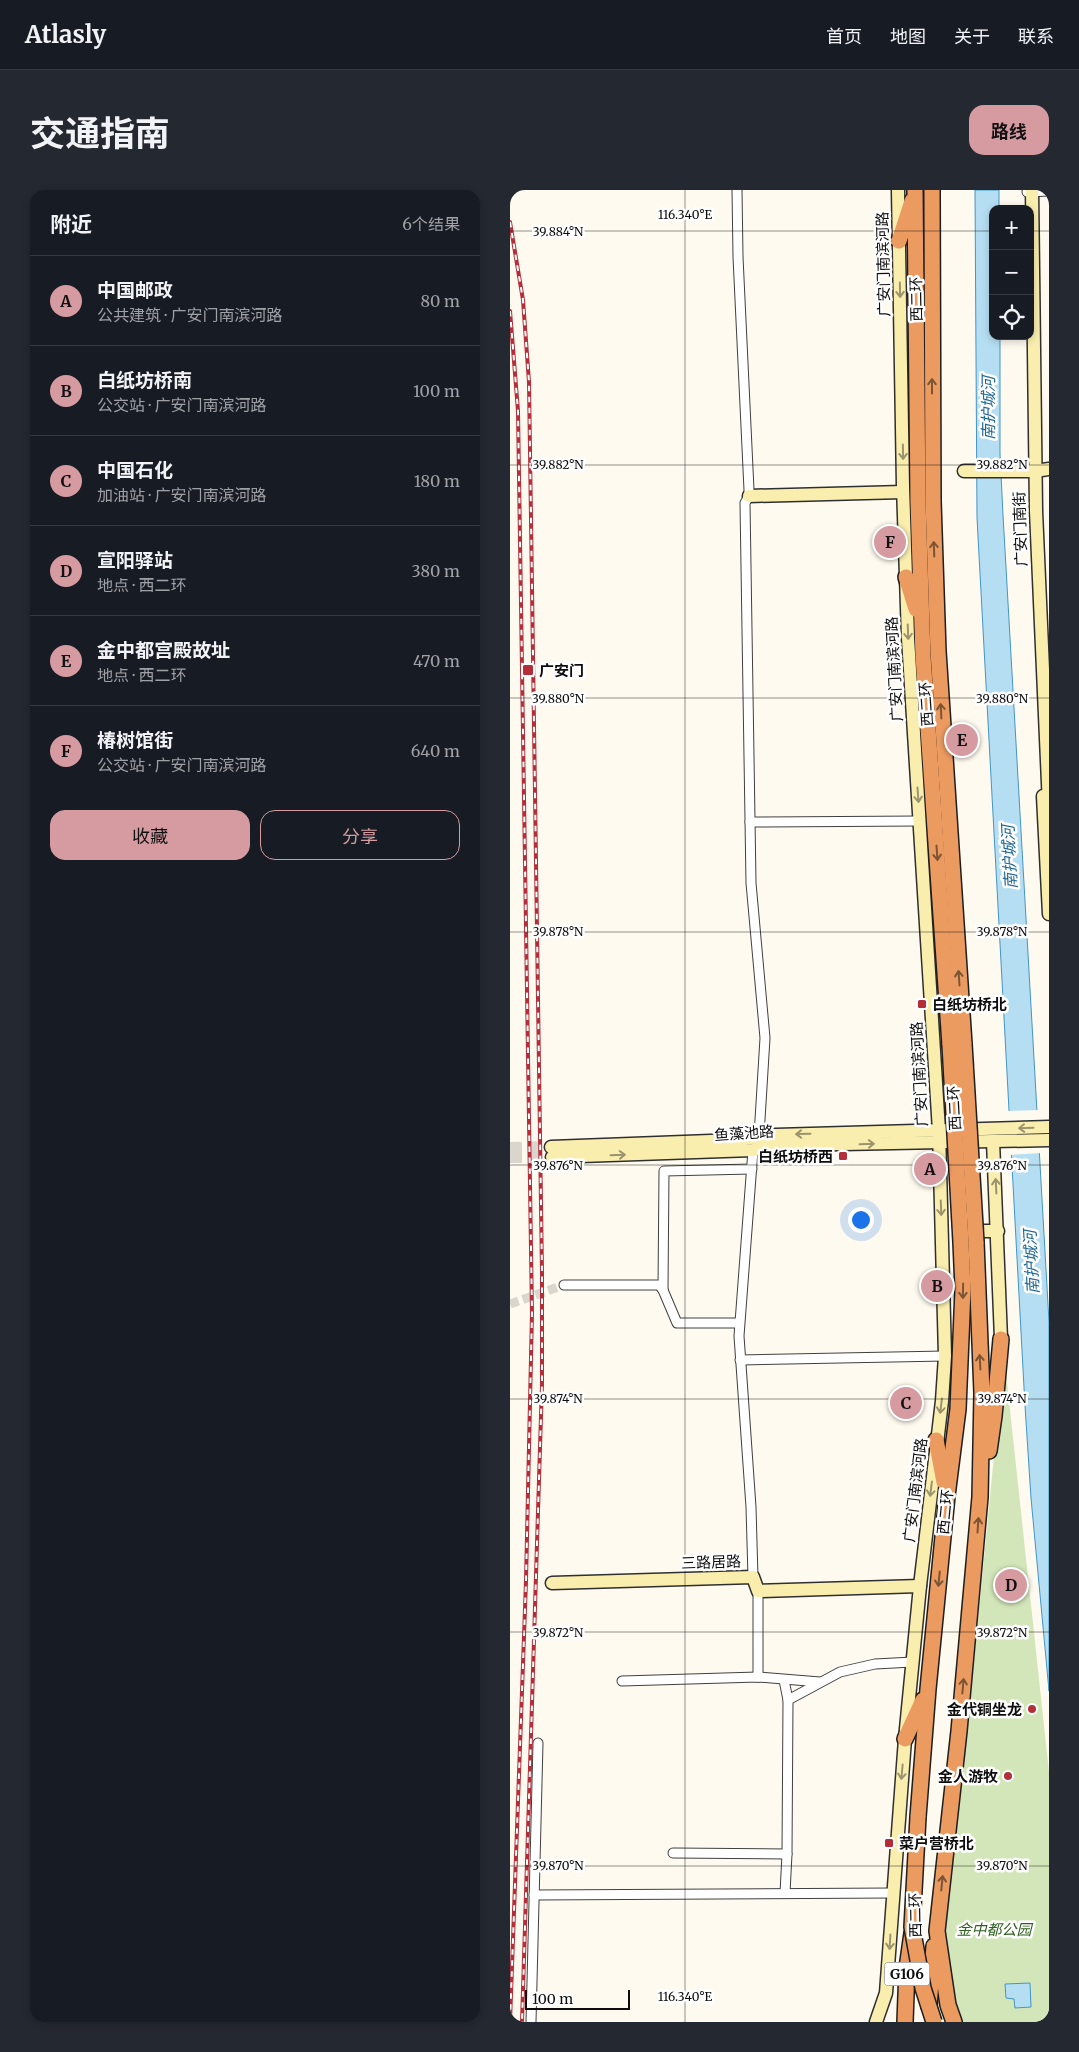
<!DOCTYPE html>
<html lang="zh">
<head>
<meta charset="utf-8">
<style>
	body { margin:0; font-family:Merriweather,"Noto Sans SC",serif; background:#242831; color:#f1f3f6 }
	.controls { position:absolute; right:15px; top:15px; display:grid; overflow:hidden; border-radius:10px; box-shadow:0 2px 8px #0003 }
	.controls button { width:45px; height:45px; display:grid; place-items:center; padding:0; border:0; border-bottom:1px solid #363941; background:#171b24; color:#f1f3f6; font:25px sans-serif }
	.scale { position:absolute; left:15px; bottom:12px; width:105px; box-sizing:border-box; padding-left:5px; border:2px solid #0d0d0d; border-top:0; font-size:14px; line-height:18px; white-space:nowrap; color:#0d0d0d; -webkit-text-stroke:4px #fff; paint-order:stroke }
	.you { position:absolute; left:350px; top:1029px; width:18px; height:18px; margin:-12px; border:4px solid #fff; border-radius:50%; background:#1a73e8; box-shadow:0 0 0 8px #1a73e833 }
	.badge { display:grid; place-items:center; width:32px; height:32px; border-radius:50%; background:#d69aa1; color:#111; font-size:16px; font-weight:700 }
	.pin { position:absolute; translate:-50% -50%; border:2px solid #fff; box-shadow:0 1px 5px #0006 }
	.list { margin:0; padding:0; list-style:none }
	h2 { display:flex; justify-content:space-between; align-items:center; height:65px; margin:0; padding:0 20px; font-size:21px }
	h2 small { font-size:16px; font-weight:400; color:#9ea1a6 }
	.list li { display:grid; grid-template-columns:32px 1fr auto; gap:15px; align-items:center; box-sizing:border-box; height:90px; padding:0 20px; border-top:1px solid #363941 }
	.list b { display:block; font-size:19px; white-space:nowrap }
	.list p { margin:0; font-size:16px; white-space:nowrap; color:#9ea1a6 }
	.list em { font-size:16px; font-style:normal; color:#9ea1a6 }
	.actions { display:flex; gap:10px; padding:15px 20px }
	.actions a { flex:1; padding:11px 0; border:1px solid #d69aa1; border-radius:15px; text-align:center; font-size:18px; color:#d69aa1 }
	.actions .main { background:#d69aa1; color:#111 }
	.icon { flex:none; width:28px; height:28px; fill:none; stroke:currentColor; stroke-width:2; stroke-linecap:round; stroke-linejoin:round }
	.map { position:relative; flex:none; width:539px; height:1832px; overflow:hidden; border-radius:15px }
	header { display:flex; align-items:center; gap:30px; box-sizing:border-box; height:70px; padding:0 25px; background:#171b24; border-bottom:1px solid #363941 }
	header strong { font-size:24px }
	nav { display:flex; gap:28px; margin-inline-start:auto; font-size:18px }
	.intro { display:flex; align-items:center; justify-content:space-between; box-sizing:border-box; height:120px; padding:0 30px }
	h1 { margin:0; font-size:35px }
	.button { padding:12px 22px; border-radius:15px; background:#d69aa1; color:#111; font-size:18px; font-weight:700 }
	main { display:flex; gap:30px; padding:0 30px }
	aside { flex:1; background:#171b24; border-radius:15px; box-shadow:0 2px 8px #0003 }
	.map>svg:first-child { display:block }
	.green { fill:#d3e6ba }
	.water { fill:#b6def2; stroke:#4295c4 }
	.pier { fill:#fefaef }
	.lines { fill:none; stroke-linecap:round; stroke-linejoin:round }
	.street-tunnel { stroke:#dad6cd; stroke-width:9; stroke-dasharray:9 4.5; stroke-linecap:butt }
	.secondary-tunnel { stroke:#dad6cd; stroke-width:12; stroke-dasharray:12 6; stroke-linecap:butt }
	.street-casing { stroke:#404040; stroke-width:11 }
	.secondary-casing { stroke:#2f2f2f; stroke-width:15 }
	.highway-casing { stroke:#1e1e1e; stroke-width:18 }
	.street { stroke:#fff; stroke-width:9 }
	.secondary { stroke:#faeeae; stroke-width:12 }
	.highway { stroke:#eb9a60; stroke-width:15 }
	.rail-casing { stroke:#b42e3a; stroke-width:4 }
	.rail { stroke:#fff; stroke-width:2; stroke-dasharray:5.5; stroke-linecap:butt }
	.highway-bridge-casing { stroke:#1e1e1e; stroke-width:18; stroke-linecap:butt }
	.highway-bridge { stroke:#eb9a60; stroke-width:15 }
	.oneway { stroke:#9b946e }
	.oneway2 { stroke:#7c5436 }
	.ticks { fill:none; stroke:#0d0d0d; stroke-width:1; stroke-opacity:0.45 }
	.poi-dot { fill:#b42e3a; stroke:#fff; stroke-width:2 }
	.labels { text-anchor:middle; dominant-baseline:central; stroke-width:5; stroke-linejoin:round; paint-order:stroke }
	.shield { fill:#fff; stroke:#565656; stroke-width:1 }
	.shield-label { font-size:14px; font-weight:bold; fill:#0d0d0d }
	.street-label { font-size:15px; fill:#0d0d0d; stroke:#fff }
	.poi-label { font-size:15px; font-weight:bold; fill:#0d0d0d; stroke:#fff; text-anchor:start }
	.park-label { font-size:15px; font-style:italic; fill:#316122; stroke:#fff }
	.water-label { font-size:16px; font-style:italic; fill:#1f6797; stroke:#fff }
	.ticks-label { font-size:12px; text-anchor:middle; fill:#0d0d0d; stroke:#fff; stroke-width:5; stroke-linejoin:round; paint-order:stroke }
</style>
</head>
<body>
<header>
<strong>Atlasly</strong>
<nav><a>首页</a><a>地图</a><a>关于</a><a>联系</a></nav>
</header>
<div class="intro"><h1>交通指南</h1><a class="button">路线</a></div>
<main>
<aside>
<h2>附近<small>6个结果</small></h2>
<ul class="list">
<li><span class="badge">A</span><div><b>中国邮政</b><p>公共建筑 · 广安门南滨河路</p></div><em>80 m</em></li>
<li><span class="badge">B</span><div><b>白纸坊桥南</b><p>公交站 · 广安门南滨河路</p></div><em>100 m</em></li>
<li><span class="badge">C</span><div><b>中国石化</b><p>加油站 · 广安门南滨河路</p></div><em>180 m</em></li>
<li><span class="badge">D</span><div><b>宣阳驿站</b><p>地点 · 西二环</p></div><em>380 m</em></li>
<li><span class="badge">E</span><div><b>金中都宫殿故址</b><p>地点 · 西二环</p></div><em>470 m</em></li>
<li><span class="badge">F</span><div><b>椿树馆街</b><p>公交站 · 广安门南滨河路</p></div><em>640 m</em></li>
</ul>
<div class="actions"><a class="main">收藏</a><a>分享</a></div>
</aside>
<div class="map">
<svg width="539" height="1832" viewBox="0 0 539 1832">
	<rect width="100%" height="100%" fill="#fefaef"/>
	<path class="green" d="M494,1164L539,1582V1832H444L427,1741L457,1542Z"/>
	<g class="water">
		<path d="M465,0H489V19H483V146H490V264L493,325L539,1132V1501L521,1308L515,1216L467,328Z"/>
		<path d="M520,1793L521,1817L505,1818L504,1809L496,1808L495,1794Z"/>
	</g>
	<path class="pier" d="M529,920L532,963L499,965L497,921Z"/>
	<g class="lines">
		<path class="street-tunnel" d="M0,1114L54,1095"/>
		<g class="secondary-tunnel">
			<path d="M0,958L41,957"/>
			<path d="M0,967H42"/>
		</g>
		<defs>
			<g id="street">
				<path d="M227,0L228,67L239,300V306L235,313L241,693L255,848L249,946"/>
				<path d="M517,2L539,1"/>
				<path d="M240,632L410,631"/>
				<path d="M54,1095H149L153,1100L167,1133H229"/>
				<path d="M153,1100L154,981L242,979"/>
				<path d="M230,1170L435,1166"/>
				<path d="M243,1387L241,1317L229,1146L243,960"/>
				<path d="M248,1487V1401"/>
				<path d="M274,1490L278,1510"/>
				<path d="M112,1491L248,1487L310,1492"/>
				<path d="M163,1663L277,1664"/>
				<path d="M275,1703L277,1664L278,1510L330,1482L365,1474L403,1472"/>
				<path d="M24,1705L383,1703"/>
				<path d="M21,1832L28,1553"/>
			</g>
			<g id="secondary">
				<path d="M522,0L526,321L539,616"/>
				<path d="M454,281H525L539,279"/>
				<path d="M239,306L393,302"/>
				<path d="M533,606L539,724"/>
				<path d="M483,951L491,1149"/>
				<path d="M41,957L227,950L266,945L539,937"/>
				<path d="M42,967L243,960L252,957L283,955L539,950"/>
				<path d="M455,1041H488"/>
				<path d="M42,1393L243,1387L248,1401L410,1396"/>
				<path d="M366,1832L376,1803L395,1549L410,1396L432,1211L435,1166L429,941L398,448L393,296L388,0"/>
			</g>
			<g id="highway">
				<path d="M405,0L408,312L413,466L440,855"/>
				<path d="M422,0L423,311L428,461L454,854"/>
				<path d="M389,51L402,11"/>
				<path d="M396,387L406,419"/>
				<path d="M426,1250L434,1292"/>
				<path d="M479,1261L484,1226L491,1149"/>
				<path d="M395,1549L413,1510"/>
				<path d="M408,1627L418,1499L437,1306L448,1219L453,1099L451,1052"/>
				<path d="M419,1816L424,1756"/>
				<path d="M395,1832L397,1778L402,1743"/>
				<path d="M444,1832L438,1815L427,1741L449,1541L470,1307L472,1203L466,1052"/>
			</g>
		</defs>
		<use href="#street" class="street-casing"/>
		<use href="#secondary" class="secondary-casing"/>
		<use href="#highway" class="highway-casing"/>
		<use href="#street" class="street"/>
		<use href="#secondary" class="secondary"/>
		<use href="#highway" class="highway"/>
		<defs>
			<g id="rail">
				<path d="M0,32L13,110L19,192L32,1083V1194L12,1832"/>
				<path d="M0,121L8,221L22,1123L16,1391L0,1832"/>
			</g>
		</defs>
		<use href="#rail" class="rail-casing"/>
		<use href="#rail" class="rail"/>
		<defs>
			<g id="highway-bridge">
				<path d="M454,854L466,1052"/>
				<path d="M440,855L451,1052"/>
				<path d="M408,1627L402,1737L413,1798L424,1832"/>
			</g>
		</defs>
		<use href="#highway-bridge" class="highway-bridge-casing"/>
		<use href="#highway-bridge" class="highway-bridge"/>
	</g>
	<defs><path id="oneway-shaft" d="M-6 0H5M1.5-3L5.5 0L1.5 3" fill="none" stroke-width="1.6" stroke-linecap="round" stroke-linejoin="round" transform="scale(1.25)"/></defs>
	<g class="oneway">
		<use href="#oneway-shaft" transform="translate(390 100) rotate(89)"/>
		<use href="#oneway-shaft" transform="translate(393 262) rotate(89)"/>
		<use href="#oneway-shaft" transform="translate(398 442) rotate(88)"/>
		<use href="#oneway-shaft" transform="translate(408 605) rotate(86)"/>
		<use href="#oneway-shaft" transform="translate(516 938) rotate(178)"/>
		<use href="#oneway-shaft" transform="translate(293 944) rotate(179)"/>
		<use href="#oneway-shaft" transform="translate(357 954) rotate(-2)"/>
		<use href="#oneway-shaft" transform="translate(108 965) rotate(-2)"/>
		<use href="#oneway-shaft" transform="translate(486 996) rotate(-93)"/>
		<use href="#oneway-shaft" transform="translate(431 1018) rotate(88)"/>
		<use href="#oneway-shaft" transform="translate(431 1216) rotate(97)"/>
		<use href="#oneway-shaft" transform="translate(421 1299) rotate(97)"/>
		<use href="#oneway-shaft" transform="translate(392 1582) rotate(95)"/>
		<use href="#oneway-shaft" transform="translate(380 1752) rotate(93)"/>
	</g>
	<g class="oneway2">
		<use href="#oneway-shaft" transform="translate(422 196) rotate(-90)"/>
		<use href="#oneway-shaft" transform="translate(424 359) rotate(-92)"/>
		<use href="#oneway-shaft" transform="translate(431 521) rotate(-93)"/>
		<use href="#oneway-shaft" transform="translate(427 663) rotate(86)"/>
		<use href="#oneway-shaft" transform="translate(449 788) rotate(-94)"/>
		<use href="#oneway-shaft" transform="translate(453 1101) rotate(91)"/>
		<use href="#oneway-shaft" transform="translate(470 1172) rotate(-93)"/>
		<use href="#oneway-shaft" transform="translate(468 1335) rotate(-86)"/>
		<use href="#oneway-shaft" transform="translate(429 1389) rotate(96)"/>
		<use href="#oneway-shaft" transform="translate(453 1496) rotate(-85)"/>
		<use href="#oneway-shaft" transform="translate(432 1693) rotate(-84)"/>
	</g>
	<path class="ticks" d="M175,0V1832M0,41H483M520,41H539M0,275H539M0,508H539M0,742H539M0,975H539M0,1209H539M0,1442H539M0,1676H539"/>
	<g class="poi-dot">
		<rect x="12" y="474" width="12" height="12" rx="2.5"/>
		<rect x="407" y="809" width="10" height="10" rx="2.5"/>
		<rect x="328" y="961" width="10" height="10" rx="2.5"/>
		<circle cx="522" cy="1519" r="5"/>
		<circle cx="498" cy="1586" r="5"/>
		<rect x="374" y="1648" width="10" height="10" rx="2.5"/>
	</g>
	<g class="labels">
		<rect class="shield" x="374.5" y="1772.5" width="45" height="23" rx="4"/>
		<g class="shield-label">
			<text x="397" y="1784">G106</text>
		</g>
		<g class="street-label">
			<text transform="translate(373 74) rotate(-91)">广安门南滨河路</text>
			<text transform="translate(406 109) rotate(-91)">西二环</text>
			<text transform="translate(510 339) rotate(-92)">广安门南街</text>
			<text transform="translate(384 479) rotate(-93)">广安门南滨河路</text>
			<text transform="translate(416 514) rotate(-94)">西二环</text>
			<text transform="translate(409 884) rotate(-93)">广安门南滨河路</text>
			<text transform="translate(444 918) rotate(-93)">西二环</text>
			<text transform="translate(234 943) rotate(-4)">鱼藻池路</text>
			<text transform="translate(405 1300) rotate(-83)">广安门南滨河路</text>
			<text transform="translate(435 1322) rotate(-84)">西二环</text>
			<text transform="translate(201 1372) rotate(-2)">三路居路</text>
			<text transform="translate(405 1725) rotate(-91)">西二环</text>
		</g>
		<g class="poi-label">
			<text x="29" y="480">广安门</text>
			<text x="422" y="814">白纸坊桥北</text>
			<text x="323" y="966" text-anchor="end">白纸坊桥西</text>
			<text x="512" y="1519" text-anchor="end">金代铜坐龙</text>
			<text x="488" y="1586" text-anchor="end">金人游牧</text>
			<text x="389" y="1653">菜户营桥北</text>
		</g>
		<g class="park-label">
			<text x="484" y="1739">金中都公园</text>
		</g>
		<g class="water-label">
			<text transform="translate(478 218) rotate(-90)">南护城河</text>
			<text transform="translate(499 667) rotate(-93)">南护城河</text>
			<text transform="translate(521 1072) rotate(-93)">南护城河</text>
		</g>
	</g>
	<g class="ticks-label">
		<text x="175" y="29">116.340°E</text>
		<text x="48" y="46">39.884°N</text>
		<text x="48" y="279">39.882°N</text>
		<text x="492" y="279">39.882°N</text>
		<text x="48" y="513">39.880°N</text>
		<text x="492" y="513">39.880°N</text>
		<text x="48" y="746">39.878°N</text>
		<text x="492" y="746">39.878°N</text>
		<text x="48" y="980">39.876°N</text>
		<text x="492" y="980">39.876°N</text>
		<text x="48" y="1213">39.874°N</text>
		<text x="492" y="1213">39.874°N</text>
		<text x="48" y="1447">39.872°N</text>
		<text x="492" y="1447">39.872°N</text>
		<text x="48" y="1680">39.870°N</text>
		<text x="492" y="1680">39.870°N</text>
		<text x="175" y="1811">116.340°E</text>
	</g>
</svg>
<div class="controls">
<button>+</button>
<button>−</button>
<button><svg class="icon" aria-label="locate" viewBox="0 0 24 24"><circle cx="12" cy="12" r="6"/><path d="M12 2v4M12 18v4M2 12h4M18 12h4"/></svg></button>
</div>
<div class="scale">100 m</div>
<div class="you"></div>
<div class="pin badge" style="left:420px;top:979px">A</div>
<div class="pin badge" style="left:427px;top:1096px">B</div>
<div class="pin badge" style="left:396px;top:1213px">C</div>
<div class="pin badge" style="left:501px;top:1395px">D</div>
<div class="pin badge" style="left:452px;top:550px">E</div>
<div class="pin badge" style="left:380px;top:352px">F</div>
</div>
</main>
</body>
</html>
